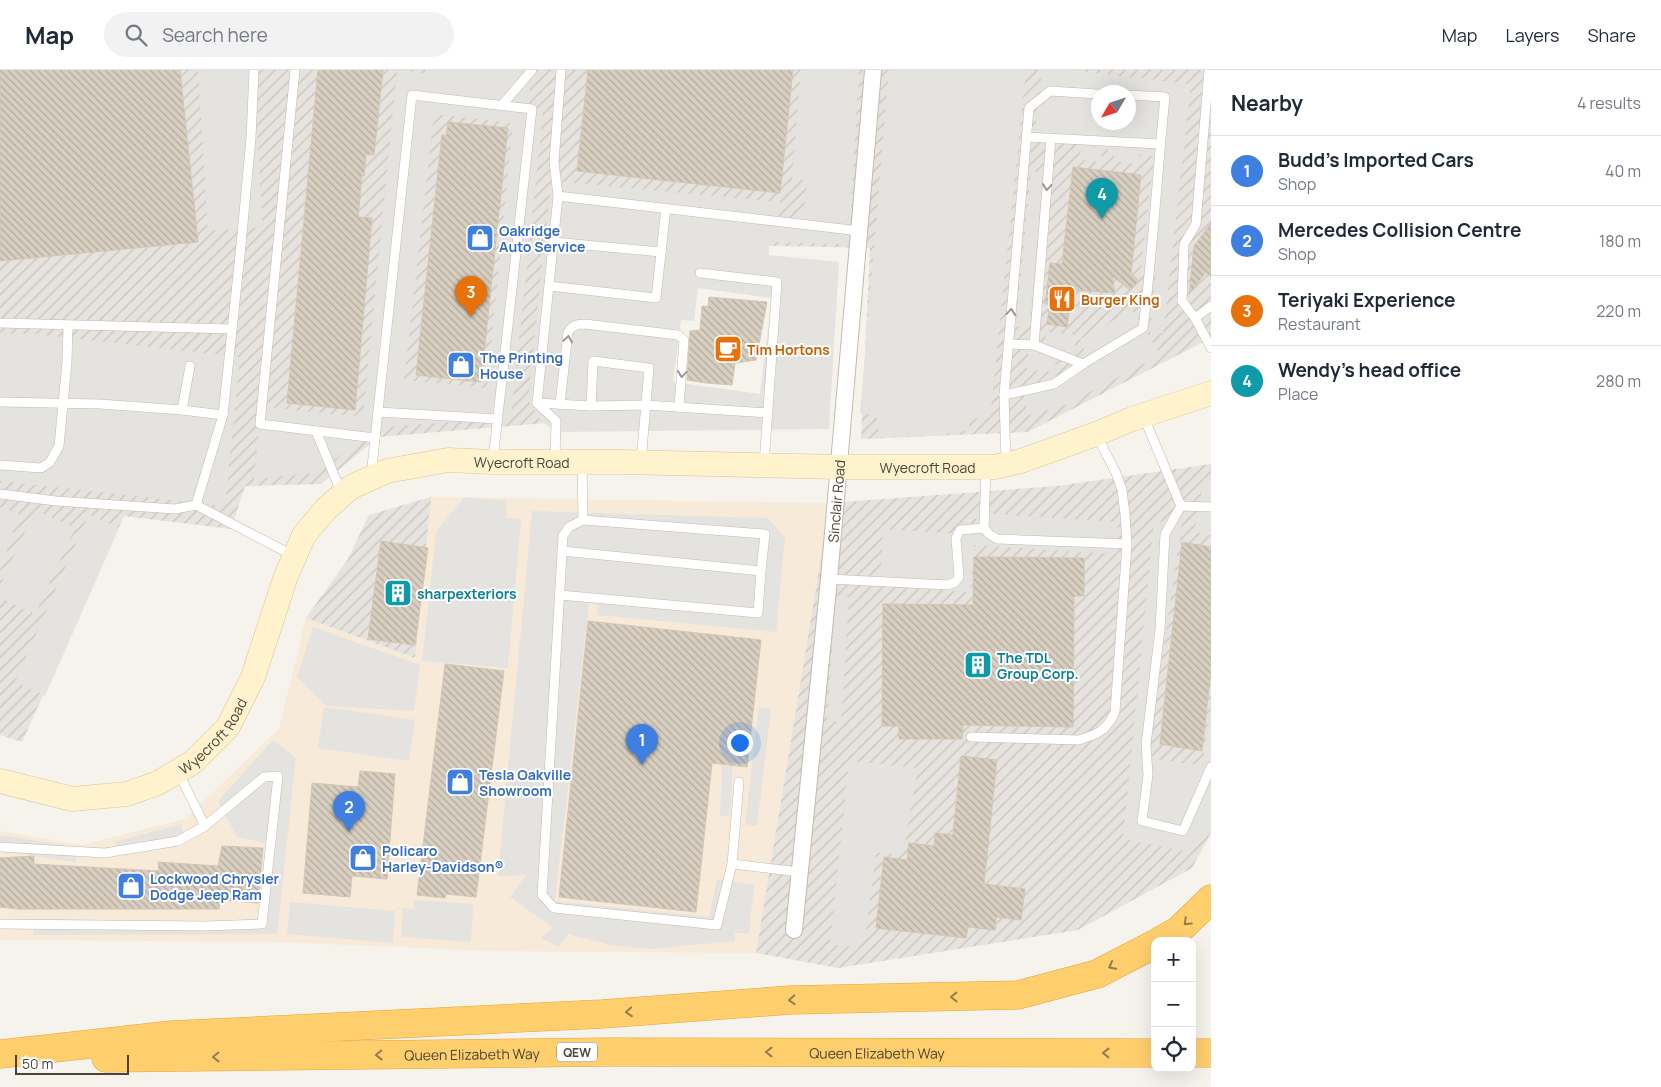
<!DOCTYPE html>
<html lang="en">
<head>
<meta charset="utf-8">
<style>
	body { margin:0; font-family:Manrope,sans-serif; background:#f2f2f3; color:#1f2937 }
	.controls { position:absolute; right:15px; bottom:15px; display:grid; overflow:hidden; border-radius:10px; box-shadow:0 5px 20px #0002 }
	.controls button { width:45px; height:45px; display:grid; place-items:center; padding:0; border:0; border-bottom:1px solid #e0e1e3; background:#fff; color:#1f2937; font:25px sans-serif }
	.compass { position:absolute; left:1091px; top:15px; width:45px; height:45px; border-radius:50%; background:#fff; box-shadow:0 5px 20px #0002; rotate:231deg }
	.scale { position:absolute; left:15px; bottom:12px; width:114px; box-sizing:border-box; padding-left:5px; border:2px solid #4b4439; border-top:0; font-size:14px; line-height:18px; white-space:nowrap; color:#4b4439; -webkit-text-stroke:4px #fff; paint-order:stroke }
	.you { position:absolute; left:739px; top:672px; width:18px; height:18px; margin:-12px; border:4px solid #fff; border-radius:50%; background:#1a73e8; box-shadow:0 0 0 8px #1a73e833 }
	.badge { display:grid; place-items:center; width:32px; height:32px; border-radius:50%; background:#1a73e8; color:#fff; font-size:16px; font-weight:700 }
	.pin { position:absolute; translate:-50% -41px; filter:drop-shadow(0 1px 2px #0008) }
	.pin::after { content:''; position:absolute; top:26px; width:18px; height:15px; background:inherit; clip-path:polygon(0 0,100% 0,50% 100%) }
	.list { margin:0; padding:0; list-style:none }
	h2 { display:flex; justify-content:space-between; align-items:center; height:65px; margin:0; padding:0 20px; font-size:21px }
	h2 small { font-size:16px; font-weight:400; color:#747a83 }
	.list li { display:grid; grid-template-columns:32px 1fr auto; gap:15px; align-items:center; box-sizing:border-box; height:70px; padding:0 20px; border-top:1px solid #e0e1e3 }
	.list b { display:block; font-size:19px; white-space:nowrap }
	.list p { margin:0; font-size:16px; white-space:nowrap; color:#747a83 }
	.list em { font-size:16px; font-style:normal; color:#747a83 }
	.icon { flex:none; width:28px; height:28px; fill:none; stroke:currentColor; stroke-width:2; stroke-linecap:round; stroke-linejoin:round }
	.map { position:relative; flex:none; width:1211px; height:1017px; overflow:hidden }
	header { display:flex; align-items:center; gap:30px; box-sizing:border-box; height:70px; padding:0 25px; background:#fff; border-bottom:1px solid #e0e1e3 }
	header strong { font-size:24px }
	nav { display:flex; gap:28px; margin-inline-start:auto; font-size:18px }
	.search { width:350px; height:45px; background:#f2f2f3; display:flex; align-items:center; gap:12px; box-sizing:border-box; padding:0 18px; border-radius:28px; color:#747a83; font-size:19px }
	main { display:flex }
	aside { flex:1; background:#fff }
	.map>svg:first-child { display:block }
	.commercial { fill:#f7ead8 }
	.industrial { fill:url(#industrial-furrows); fill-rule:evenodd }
	.parking { fill:#e5e3e0; fill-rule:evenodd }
	.building { fill:url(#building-back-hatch); stroke:#d3c7b4 }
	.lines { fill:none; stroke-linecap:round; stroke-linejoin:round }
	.lane-casing { stroke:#c2bbae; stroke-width:10 }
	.street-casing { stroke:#c2bbae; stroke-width:18 }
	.secondary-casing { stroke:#d6c79b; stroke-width:25 }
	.highway-casing { stroke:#e0a43c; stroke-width:29 }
	.lane { stroke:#fff; stroke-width:9 }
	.street { stroke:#fff; stroke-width:16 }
	.secondary { stroke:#fff3cd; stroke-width:24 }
	.highway { stroke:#ffcf6e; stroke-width:28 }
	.oneway { stroke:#9c9892 }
	.oneway2 { stroke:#937c4e }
	.labels { text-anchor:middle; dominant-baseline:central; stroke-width:4; stroke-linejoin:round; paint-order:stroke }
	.shield { fill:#fff; stroke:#817c74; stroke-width:1 }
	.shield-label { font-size:12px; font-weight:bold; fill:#4b4439 }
	.shop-label { font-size:14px; font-weight:bold; fill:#366cbe; stroke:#fff; text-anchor:start }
	.food-label { font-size:14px; font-weight:bold; fill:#c56008; stroke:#fff; text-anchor:start }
	.street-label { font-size:14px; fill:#4b4439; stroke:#fff }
	.culture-label { font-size:14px; font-weight:bold; fill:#0d838f; stroke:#fff; text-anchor:start }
</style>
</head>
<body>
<header>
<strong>Map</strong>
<div class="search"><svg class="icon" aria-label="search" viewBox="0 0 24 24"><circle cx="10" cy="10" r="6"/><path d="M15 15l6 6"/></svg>Search here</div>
<nav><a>Map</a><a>Layers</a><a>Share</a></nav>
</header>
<main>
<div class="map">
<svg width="1211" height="1017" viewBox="0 0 1211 1017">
	<defs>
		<pattern id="industrial-furrows" width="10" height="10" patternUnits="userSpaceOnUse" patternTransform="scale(1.25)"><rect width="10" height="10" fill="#e6e2dd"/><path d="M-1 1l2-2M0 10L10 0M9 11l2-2" fill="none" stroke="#c7c3be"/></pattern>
		<pattern id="building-back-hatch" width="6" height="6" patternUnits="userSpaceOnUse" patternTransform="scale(1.25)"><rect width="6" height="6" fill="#d8cfc1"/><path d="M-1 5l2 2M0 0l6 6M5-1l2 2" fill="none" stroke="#b1aa9e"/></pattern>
	</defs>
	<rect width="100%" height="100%" fill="#f6f3ec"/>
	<path class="commercial" d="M431,427L830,433L756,883L490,881L280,872L0,870V761L82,775L185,749L279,659L306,548L414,588Z"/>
	<g class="industrial">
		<path d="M0,0H1211V268L1028,362L861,369L870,178L689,174L546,353L379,367L321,414L245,416L231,459L124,446L22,672L0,665ZM1098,22H1128V52H1098Z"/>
		<path d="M1211,394V763L1192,798L1078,860L838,898L756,883L830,433L1057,416Z"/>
		<path d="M431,427L415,588L306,548L348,489L369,445Z"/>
	</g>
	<g class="parking">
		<path d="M198,0H253L263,157L208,161Z"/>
		<path d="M397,0L430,4L431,0H531L529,39L543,42L511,347L375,358L318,403L254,409L261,337L363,347ZM434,44L513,53L487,318L404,310Z"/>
		<path d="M801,0H859L849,174L769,172V185L839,192L829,359L556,362L541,351L528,330L551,111L781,132L779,146L792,148L804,141L807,111L792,109ZM698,218L772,228L760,324L673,312L681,250L694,251Z"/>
		<path d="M889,0H1026L990,348L968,349L970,360L933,366L879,367L876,345L860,343Z"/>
		<path d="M1042,0H1069L1191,14L1163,263H1150L1156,198L1141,199L1154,86L1139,84L1137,94L1113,91L1114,80L1103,79L1101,92L1080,90L1081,73L1034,68ZM1098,22H1128V52H1098Z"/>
		<path d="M1031,101L1044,102L1029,258L1016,257Z"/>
		<path d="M1132,240L1161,285L1063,336L1028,345L1022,319L1066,302L1085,282L1080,269Z"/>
		<path d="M1046,262L1076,265L1074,285L1056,283L1055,302L1027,300L1029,271L1045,272Z"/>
		<path d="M0,263L34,264L240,287L225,436L0,411Z"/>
		<path d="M1204,408H1211V465L1194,462Z"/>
		<path d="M464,427L507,431L506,448L521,449L508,598L422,591L436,462Z"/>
		<path d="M0,437L19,444L0,501Z"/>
		<path d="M35,440L75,458L35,544L0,528V516Z"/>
		<path d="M532,441L768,448L785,468L776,562L597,545V533H589L555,831L709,847L717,809L754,815L749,863H735V871L650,879L610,875L568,864L558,877L541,868L553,858L510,827L526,805L498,806Z"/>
		<path d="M977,443L1118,452L1116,484L974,475L970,522L880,516L883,459L975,465Z"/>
		<path d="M89,444L119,458L45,626L15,612Z"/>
		<path d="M1154,451L1182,453L1147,688L1199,695L1204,684L1211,638V754L1208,761L1183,781L1123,769Z"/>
		<path d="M836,526L849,527L841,652L827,651Z"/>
		<path d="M313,557L420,595L414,641L327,636L297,607Z"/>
		<path d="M324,637L415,650L409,691L318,678Z"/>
		<path d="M759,637L771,639L757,756L745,754Z"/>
		<path d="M273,670L296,688L277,864L33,865L34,849L259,852L270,774L237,767L218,731Z"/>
		<path d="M849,691L918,698L903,784L876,783L865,869L855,877L830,874Z"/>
		<path d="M722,695L733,696L730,746H720Z"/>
		<path d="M181,754L185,767L119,785L115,772Z"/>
		<path d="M0,765L77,777L76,792L0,781Z"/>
		<path d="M415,830L473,834L471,872L401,867L403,838L414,839Z"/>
		<path d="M290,832L395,841L393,873L287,864Z"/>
	</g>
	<g class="building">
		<path d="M0,0H180L198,172L0,191Z"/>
		<path d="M318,0H383L374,85L366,84L364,106L362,105L358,147L372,148L355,340L287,333Z"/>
		<path d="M588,0H793L780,123L577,101Z"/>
		<path d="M448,52L508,58L481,312L416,305L442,65L446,66Z"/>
		<path d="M1073,97L1141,105L1131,203L1139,211L1130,220L1112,206L1115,223L1072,220L1067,257L1047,254L1050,234H1045L1050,193L1062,194Z"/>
		<path d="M1211,153V207L1206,202L1189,224L1194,176Z"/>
		<path d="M709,227L767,232L756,290L735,293L732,315L706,313L687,310L690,261L700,260L702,236L708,237Z"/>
		<path d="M381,471L428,478L415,575L368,569Z"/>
		<path d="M1182,472L1211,477V600L1202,681L1160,674Z"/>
		<path d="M974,487L1084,488V526H1074L1073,657L963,655L962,669H899V656H882L883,534L973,535Z"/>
		<path d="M588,551L761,570L747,697L712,693L696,842L559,827Z"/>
		<path d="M445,594L504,601L476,827L446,824L445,828L417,825Z"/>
		<path d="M961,686L997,690L984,814L1025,819L1021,850L996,847L995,860L968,857L966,868L876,858L884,787L907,790L909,773L934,776L935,763L953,765Z"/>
		<path d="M360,701L395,704L387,809L352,806L350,827L303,823L312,713L358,717Z"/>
		<path d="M222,776L263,778L258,833L221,830L219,839H18L0,837V788L34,786V794L159,801L158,792L218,796Z"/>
	</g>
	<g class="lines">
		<defs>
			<g id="lane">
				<path d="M295,0L260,354L375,368"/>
				<path d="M1209,0L1196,154L1184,174L1182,231L1195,248L1211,278"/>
				<path d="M502,35L532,0"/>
				<path d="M1026,67L1160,74"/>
				<path d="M558,126L554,92L561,0"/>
				<path d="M553,172L661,182"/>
				<path d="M700,203L777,212L764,395"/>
				<path d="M549,216L656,228L666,138"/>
				<path d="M1195,248L1211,236"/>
				<path d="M0,253L232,259"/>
				<path d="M1009,274L1034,275L1083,294L1143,258C1153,181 1157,104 1165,27L1128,25"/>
				<path d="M1034,275L1051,68"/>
				<path d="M1004,325L1054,314L1083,294"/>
				<path d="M0,332L100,334L182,340L223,345"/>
				<path d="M537,333L591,336L646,335L768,343"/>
				<path d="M560,334L568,262C573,255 577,254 585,254L678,265L684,270L679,337"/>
				<path d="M591,336L593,291L649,298L641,392"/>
				<path d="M182,340L190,296"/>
				<path d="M378,342L498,349"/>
				<path d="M1143,345L1181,436"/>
				<path d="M316,361L341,422"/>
				<path d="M555,392L556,351L537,333L558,126L860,161"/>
				<path d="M582,392L583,450L569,457L563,466L542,825L554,838L717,855L732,794L799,802"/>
				<path d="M1006,394L1004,325L1029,38L1050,21L1098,24"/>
				<path d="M0,395L41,398L50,392L59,376L67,292L68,255"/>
				<path d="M986,397L984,458L989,464L997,469L1127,474"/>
				<path d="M371,406L412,25L532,39L493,390"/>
				<path d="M0,424L56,431L175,439L196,435L294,486"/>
				<path d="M196,435L223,345L241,175L251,68L254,0"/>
				<path d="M1181,436L1165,464L1160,559L1146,675L1148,705L1142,751L1183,761L1211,697"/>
				<path d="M1181,436L1211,437"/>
				<path d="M583,450L765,464L761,501"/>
				<path d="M829,509L948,515L955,512L959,507L956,468L960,460L984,458"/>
				<path d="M560,525L758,543L761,501L562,481"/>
				<path d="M971,667L1079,670C1098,664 1106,661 1115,642L1127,474L1125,444L1122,420L1116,403L1096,364"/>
				<path d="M178,702L205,756"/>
				<path d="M0,777L105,783L178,771L205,756L264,707L278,706L262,854L205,856L0,854"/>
				<path d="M732,794L739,712"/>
			</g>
			<g id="street">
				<path id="s1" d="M794,860L829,509L873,1"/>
			</g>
			<g id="secondary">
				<path id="s2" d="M0,711L72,729L127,724L158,713L193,692L228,657L253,607L286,506L304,465L326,439L351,417L387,401L448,390L493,392H623L839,397H995L1021,391L1096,364L1132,349L1211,323"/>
			</g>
			<g id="highway">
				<path d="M1160,871L1178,861L1211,829"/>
				<path d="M1192,983H1211"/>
				<path d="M0,984L172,965L602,944L791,930L1018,925L1097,904L1155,874"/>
				<path id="s3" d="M106,988L607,982L1155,983"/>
			</g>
		</defs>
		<use href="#lane" class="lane-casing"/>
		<use href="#street" class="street-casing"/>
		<use href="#secondary" class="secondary-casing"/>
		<use href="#highway" class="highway-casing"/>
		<use href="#lane" class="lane"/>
		<use href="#street" class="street"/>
		<use href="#secondary" class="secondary"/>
		<use href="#highway" class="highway"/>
	</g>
	<defs><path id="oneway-chevron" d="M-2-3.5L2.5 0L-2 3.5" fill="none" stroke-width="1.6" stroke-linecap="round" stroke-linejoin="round" transform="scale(1.25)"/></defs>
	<g class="oneway">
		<use href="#oneway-chevron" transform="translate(1047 117) rotate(95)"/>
		<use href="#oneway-chevron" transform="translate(1011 242) rotate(-85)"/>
		<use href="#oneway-chevron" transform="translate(568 269) rotate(-81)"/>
		<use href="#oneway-chevron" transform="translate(682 304) rotate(95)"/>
	</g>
	<g class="oneway2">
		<use href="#oneway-chevron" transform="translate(1187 852) rotate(136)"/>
		<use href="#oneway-chevron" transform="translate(1112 896) rotate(152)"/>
		<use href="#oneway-chevron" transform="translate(954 927) rotate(179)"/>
		<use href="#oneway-chevron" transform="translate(792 930) rotate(177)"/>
		<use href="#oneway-chevron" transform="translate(629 942) rotate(176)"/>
		<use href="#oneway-chevron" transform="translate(769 982) rotate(-180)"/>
		<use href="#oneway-chevron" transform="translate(1106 983) rotate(-180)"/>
		<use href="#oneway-chevron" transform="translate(379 985) rotate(179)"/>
		<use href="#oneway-chevron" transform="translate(216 987) rotate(179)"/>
	</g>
	<defs>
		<symbol id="shop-square" viewBox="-11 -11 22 22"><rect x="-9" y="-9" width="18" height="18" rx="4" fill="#3f7fe0" stroke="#fff"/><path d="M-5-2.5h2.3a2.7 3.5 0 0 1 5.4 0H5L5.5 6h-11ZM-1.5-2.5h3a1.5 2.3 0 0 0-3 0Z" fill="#fff"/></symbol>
		<symbol id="restaurant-square" viewBox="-11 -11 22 22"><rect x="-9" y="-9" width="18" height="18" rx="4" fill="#e8710a" stroke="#fff"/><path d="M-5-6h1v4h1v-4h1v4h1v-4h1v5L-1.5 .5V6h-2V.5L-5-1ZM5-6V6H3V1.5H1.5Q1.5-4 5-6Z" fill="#fff"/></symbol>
		<symbol id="cafe-square" viewBox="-11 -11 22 22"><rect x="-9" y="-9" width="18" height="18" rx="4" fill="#e8710a" stroke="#fff"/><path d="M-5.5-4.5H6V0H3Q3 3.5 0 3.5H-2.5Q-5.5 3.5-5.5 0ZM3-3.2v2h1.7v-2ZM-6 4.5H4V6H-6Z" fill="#fff"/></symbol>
		<symbol id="building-square" viewBox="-11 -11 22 22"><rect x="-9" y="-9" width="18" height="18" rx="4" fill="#0f9aa8" stroke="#fff"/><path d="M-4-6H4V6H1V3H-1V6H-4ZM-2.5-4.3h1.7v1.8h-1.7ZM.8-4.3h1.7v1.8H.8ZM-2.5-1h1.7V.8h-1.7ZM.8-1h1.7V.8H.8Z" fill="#fff"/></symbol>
	</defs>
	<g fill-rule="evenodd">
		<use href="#shop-square" x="464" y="152" width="32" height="32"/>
		<use href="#restaurant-square" x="1046" y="213" width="32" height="32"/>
		<use href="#cafe-square" x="712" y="263" width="32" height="32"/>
		<use href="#shop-square" x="445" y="279" width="32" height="32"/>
		<use href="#building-square" x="382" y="507" width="32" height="32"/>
		<use href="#building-square" x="962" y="579" width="32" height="32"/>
		<use href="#shop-square" x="444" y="696" width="32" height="32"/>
		<use href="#shop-square" x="347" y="772" width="32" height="32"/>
		<use href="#shop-square" x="115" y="800" width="32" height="32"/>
	</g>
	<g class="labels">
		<rect class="shield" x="557" y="972.5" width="40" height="19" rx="4"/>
		<g class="shield-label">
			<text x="577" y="982">QEW</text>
		</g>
		<g class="shop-label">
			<text x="499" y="160">Oakridge<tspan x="499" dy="16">Auto Service</tspan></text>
			<text x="480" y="287">The Printing<tspan x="480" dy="16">House</tspan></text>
			<text x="479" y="704">Tesla Oakville<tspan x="479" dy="16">Showroom</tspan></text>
			<text x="382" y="780">Policaro<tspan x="382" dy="16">Harley-Davidson®</tspan></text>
			<text x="150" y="808">Lockwood Chrysler<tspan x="150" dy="16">Dodge Jeep Ram</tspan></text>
		</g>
		<g class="food-label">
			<text x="1081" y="229">Burger King</text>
			<text x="747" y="279">Tim Hortons</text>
		</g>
		<g class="street-label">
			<text stroke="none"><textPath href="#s2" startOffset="702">Wyecroft Road</textPath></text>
			<text stroke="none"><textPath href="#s2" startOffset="1108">Wyecroft Road</textPath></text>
			<text stroke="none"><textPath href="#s1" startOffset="431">Sinclair Road</textPath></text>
			<text stroke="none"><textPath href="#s2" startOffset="236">Wyecroft Road</textPath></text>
			<text stroke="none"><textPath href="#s3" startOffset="366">Queen Elizabeth Way</textPath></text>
			<text stroke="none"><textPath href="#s3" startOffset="771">Queen Elizabeth Way</textPath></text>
		</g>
		<g class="culture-label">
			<text x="417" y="523">sharpexteriors</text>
			<text x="997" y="587">The TDL<tspan x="997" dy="16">Group Corp.</tspan></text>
		</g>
	</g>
</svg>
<div class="controls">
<button>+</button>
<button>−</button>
<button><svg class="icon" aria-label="locate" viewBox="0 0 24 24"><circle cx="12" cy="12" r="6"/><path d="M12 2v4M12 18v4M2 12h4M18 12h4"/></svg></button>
</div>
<svg class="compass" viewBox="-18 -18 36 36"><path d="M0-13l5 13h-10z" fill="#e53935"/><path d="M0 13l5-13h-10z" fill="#747a83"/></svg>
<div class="scale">50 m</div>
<div class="you"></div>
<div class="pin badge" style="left:642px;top:695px;background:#3f7fe0">1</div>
<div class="pin badge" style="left:349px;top:762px;background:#3f7fe0">2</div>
<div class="pin badge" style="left:471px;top:247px;background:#e8710a">3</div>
<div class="pin badge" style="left:1102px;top:149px;background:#0f9aa8">4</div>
</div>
<aside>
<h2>Nearby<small>4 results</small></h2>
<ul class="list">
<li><span class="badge" style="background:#3f7fe0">1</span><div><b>Budd's Imported Cars</b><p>Shop</p></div><em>40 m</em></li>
<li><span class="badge" style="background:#3f7fe0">2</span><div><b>Mercedes Collision Centre</b><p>Shop</p></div><em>180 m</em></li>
<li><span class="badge" style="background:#e8710a">3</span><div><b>Teriyaki Experience</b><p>Restaurant</p></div><em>220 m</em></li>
<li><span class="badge" style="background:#0f9aa8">4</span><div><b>Wendy's head office</b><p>Place</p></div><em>280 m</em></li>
</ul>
</aside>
</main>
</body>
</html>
